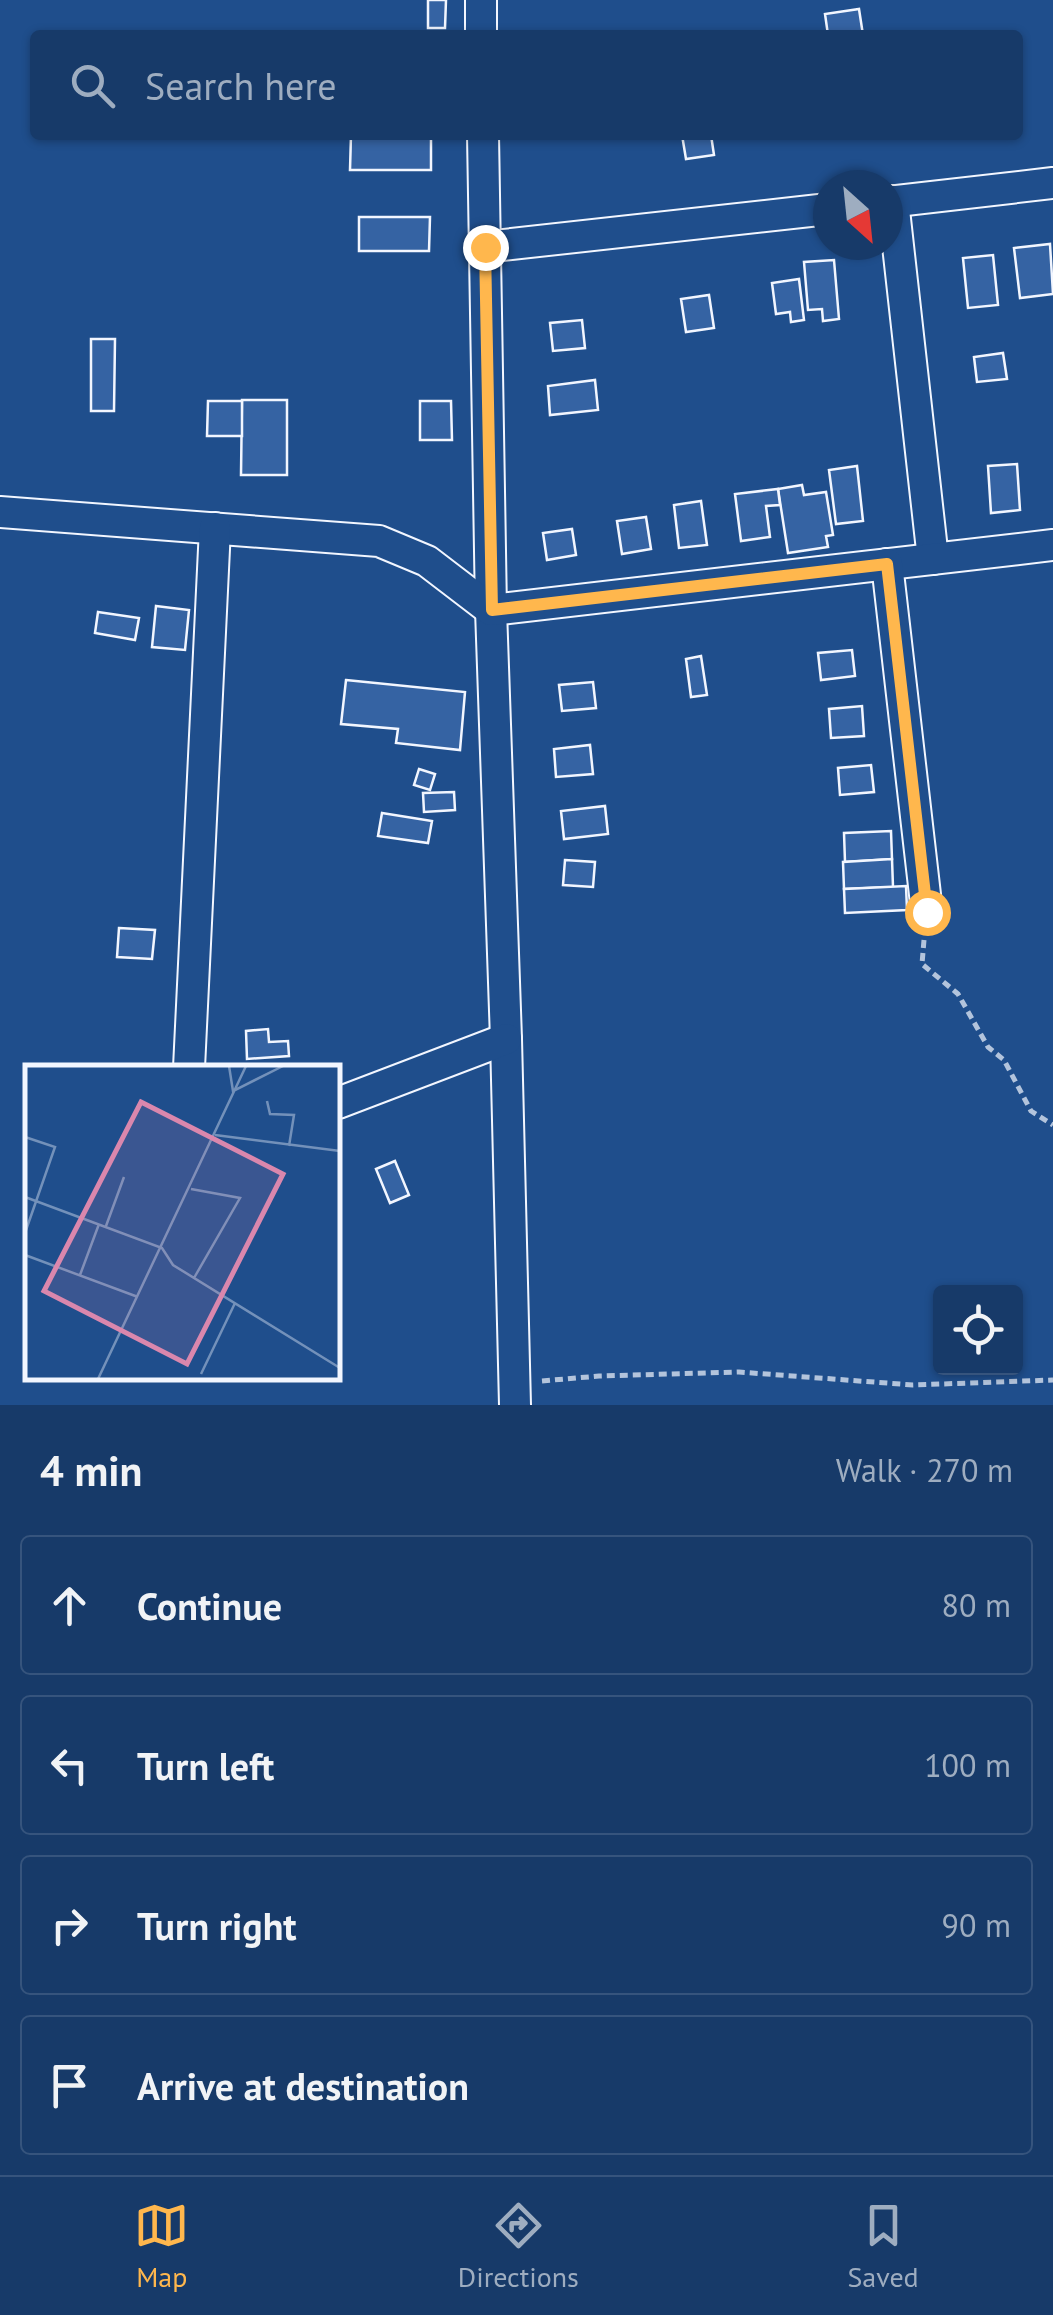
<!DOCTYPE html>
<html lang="en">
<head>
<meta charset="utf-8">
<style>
	body { margin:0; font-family:"PT Sans",sans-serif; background:#20416f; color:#f1f3f6 }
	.controls { position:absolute; right:30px; bottom:30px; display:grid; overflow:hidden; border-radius:10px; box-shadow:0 2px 8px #0004 }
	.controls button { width:90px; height:90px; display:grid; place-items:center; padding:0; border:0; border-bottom:2px solid #36547d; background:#173a69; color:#f1f3f6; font:50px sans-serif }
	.compass { position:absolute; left:813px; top:170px; width:90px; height:90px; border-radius:50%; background:#173a69; box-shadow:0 2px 8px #0004; rotate:153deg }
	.stop { position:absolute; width:30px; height:30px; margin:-22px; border:8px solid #ffb74d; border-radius:50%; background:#fff }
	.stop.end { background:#ffb74d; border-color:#fff; box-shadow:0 2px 10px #0008 }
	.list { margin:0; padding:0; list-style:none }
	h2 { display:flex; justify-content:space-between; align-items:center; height:130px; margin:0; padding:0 40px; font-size:42px }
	h2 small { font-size:32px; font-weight:400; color:#9eadc0 }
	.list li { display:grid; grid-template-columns:65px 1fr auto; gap:30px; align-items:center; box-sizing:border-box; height:140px; margin:0 20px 20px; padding:0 20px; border:2px solid #36547d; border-radius:10px }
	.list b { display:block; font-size:38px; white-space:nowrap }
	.list em { font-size:32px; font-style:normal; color:#9eadc0 }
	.icon { flex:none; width:55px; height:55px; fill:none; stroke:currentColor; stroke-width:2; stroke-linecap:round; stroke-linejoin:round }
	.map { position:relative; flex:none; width:1053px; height:1405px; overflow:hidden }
	.search { position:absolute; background:#173a69; box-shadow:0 2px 8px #0004; left:30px; right:30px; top:30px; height:110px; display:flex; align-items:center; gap:25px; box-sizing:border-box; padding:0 35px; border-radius:10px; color:#9eadc0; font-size:38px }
	.sheet { height:770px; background:#173a69 }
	nav { display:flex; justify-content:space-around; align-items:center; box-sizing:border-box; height:140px; border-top:2px solid #36547d; background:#173a69; font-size:28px; color:#9eadc0 }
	nav a { display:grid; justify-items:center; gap:5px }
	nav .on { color:#ffb74d }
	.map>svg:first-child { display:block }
	.building { fill:#3563a3; stroke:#f2f6ff; stroke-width:2.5 }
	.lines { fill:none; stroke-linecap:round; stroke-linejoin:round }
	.minor-casing { stroke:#f2f6ff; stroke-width:34 }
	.path { stroke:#b3c4dc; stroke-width:5; stroke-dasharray:8 5; stroke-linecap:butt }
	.minor { stroke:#1f4e8c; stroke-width:30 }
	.route { stroke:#ffb74d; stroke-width:12 }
	.inset-road { fill:none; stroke:#7391ba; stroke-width:2.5 }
	.view { fill:#da87ad; fill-opacity:0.15; stroke:#da87ad; stroke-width:5 }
	.inset-edge { fill:none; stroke:#f2f6ff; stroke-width:5 }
</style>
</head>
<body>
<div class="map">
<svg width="1053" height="1405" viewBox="0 0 1053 1405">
	<rect width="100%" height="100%" fill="#1f4e8c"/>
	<g class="building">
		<path d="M428,0H446L445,28H428Z"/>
		<path d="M859,9L863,35H828L825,14Z"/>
		<path d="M351,135H431V170H350Z"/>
		<path d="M682,135H711L714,155L686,159Z"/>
		<path d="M359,217H430L429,251H359Z"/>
		<path d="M1050,244L1053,294L1020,298L1014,248Z"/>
		<path d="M993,255L998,305L968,308L963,258Z"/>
		<path d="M834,260L839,319L823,321L822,309L808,310L804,262Z"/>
		<path d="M799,279L804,320L791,322L790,312L776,314L772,283Z"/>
		<path d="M709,295L714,328L686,332L681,299Z"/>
		<path d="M582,320L585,348L553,351L550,323Z"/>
		<path d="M91,339H115L114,411H91Z"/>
		<path d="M1003,353L1007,379L977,382L974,357Z"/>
		<path d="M595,380L598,410L550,415L548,386Z"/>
		<path d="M242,400H287V475H241Z"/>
		<path d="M208,401H242V436H207Z"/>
		<path d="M420,401H451L452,440H420Z"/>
		<path d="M1017,464L1020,510L991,513L988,466Z"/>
		<path d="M857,466L863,521L836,524L829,470Z"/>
		<path d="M802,485L804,495L826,492L833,535L826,536L828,547L788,553L778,489Z"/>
		<path d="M778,489L780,505L766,506L770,537L741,541L735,494Z"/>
		<path d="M701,501L707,545L679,548L674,505Z"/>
		<path d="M646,517L651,549L622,554L617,521Z"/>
		<path d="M572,529L576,555L547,560L543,533Z"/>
		<path d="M156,606L189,610L185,650L152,647Z"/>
		<path d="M98,612L139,618L135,640L95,633Z"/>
		<path d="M852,650L855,676L821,680L818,653Z"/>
		<path d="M701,656L707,695L691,697L686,659Z"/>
		<path d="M346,680L465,692L460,750L396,743L398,729L341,724Z"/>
		<path d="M593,682L596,708L562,711L559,685Z"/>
		<path d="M862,706L864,736L831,738L829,709Z"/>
		<path d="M590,745L593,774L556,777L554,749Z"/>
		<path d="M871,765L874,792L840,795L838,768Z"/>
		<path d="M419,769L435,774L430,790L414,785Z"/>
		<path d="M454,792L455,810L424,812L423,793Z"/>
		<path d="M605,806L608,834L564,839L561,811Z"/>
		<path d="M382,813L432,821L428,843L378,836Z"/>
		<path d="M891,831L892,859L845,862L844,833Z"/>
		<path d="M892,859L893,887L844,889L843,862Z"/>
		<path d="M565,860L595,862L593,887L563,885Z"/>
		<path d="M906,886L907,910L845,913L844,889Z"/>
		<path d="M119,928L155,930L152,959L117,957Z"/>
		<path d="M268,1029L269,1042L288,1041L289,1056L247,1059L246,1031Z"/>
		<path d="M395,1161L409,1195L390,1203L376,1169Z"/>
	</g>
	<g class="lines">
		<defs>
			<g id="minor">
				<path d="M481,0V35"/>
				<path d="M483,135L491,610L506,1039L515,1405"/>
				<path d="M893,201L933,559"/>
				<path d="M888,202L1053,183"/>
				<path d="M485,247L828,209"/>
				<path d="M0,512L379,541L427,561L491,610L1053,545"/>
				<path d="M887,564L927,912"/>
				<path d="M189,1068L215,528"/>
				<path d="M338,1103L506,1039"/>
			</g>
		</defs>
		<use href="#minor" class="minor-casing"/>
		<g class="path">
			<path d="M924,940L922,964L958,994L988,1047L1004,1060L1031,1111L1053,1125"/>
			<path d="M542,1381L599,1376L739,1372L913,1385L1053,1380"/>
		</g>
		<use href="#minor" class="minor"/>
	</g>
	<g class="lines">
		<path class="route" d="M485,247L492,610L887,564L927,912"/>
	</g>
	<g transform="translate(25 1065)">
		<rect width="315" height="315" fill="#1f4e8c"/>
		<path class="inset-road" d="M204,1L208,26L258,1M242,36L245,49L269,50L264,81M190,70L315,86M0,72L30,82L0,168M166,124L215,133L169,213M0,132L137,183L148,200L315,303M81,161L99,112M0,190L113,232M55,210L74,159M176,309L210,238M73,314L221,1"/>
		<path class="view" d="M116,37L258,109L162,299L19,226Z"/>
		<rect width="315" height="315" class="inset-edge"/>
	</g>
</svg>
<div class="controls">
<button><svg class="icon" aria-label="locate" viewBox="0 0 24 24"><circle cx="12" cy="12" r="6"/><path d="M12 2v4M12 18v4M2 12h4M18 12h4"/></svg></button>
</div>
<svg class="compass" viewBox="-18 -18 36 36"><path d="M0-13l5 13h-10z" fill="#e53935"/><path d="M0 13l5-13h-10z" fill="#9eadc0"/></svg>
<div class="stop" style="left:927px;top:912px"></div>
<div class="stop end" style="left:485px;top:247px"></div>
<div class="search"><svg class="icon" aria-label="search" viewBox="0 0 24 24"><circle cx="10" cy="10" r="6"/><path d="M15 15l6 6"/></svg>Search here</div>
</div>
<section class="sheet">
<h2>4 min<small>Walk · 270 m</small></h2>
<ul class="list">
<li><svg class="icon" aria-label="ahead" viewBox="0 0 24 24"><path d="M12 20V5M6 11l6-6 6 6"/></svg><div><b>Continue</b></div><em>80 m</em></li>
<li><svg class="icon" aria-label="left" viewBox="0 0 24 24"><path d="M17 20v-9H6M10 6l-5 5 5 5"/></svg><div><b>Turn left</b></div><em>100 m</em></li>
<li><svg class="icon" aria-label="right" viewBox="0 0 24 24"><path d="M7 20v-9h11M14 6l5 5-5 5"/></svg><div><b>Turn right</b></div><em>90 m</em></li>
<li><svg class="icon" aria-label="arrive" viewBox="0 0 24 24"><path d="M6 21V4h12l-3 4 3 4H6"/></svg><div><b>Arrive at destination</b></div></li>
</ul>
</section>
<nav>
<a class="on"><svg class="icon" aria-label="map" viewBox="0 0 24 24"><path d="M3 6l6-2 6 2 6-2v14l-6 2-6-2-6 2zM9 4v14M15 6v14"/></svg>Map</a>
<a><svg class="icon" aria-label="directions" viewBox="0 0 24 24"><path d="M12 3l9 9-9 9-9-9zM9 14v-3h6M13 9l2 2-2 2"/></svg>Directions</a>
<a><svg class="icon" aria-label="saved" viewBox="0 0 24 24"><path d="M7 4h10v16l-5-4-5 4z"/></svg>Saved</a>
</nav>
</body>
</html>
